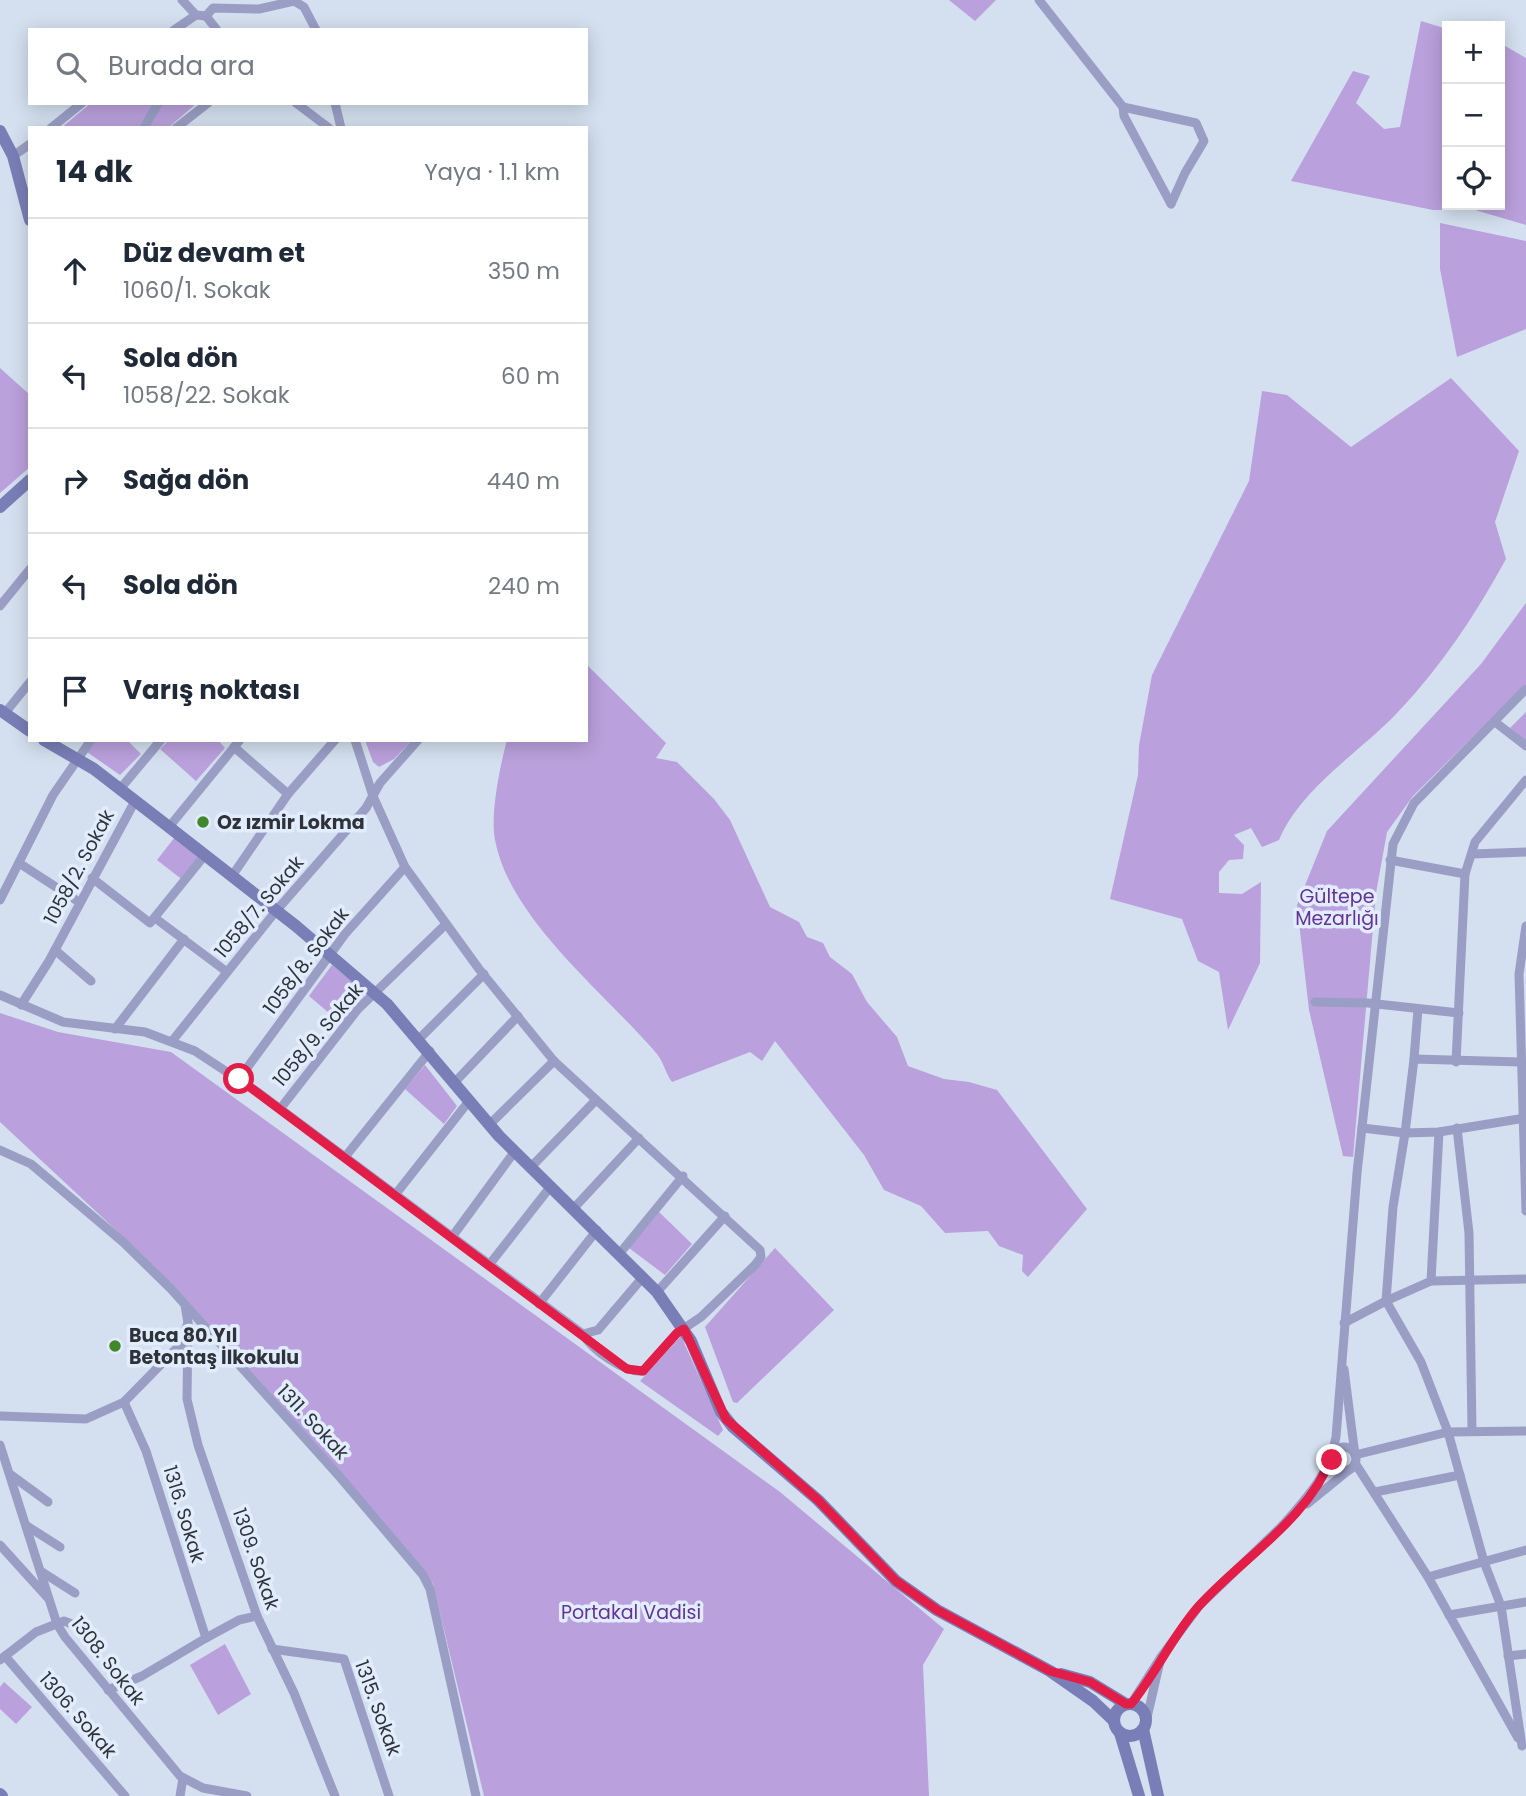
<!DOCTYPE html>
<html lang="tr">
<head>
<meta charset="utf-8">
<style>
	body { margin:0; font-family:Poppins,sans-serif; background:#f2f2f3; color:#1f2937 }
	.controls { position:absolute; right:21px; top:21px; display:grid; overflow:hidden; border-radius:0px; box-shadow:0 4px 18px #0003 }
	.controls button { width:63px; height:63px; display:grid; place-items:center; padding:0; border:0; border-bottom:2px solid #e0e1e3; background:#fff; color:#1f2937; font:35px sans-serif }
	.stop { position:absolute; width:21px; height:21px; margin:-16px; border:5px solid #e11d48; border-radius:50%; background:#fff }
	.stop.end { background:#e11d48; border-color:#fff; box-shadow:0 2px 7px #0008 }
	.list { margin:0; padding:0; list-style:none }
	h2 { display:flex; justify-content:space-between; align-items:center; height:91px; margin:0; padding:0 28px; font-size:30px }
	h2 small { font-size:23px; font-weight:400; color:#747a83 }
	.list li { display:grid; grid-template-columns:46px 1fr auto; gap:21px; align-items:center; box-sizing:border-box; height:105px; padding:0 28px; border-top:2px solid #e0e1e3 }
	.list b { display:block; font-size:26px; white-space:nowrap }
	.list p { margin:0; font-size:23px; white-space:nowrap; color:#747a83 }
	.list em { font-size:23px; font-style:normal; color:#747a83 }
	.icon { flex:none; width:38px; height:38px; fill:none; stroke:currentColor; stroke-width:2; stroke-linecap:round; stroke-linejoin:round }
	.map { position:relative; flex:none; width:1526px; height:1796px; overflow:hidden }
	.search { position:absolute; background:#fff; box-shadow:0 4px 18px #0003; left:28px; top:28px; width:560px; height:77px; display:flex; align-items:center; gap:18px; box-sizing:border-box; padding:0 24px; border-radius:0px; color:#747a83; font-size:26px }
	.panel { position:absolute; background:#fff; box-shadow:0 4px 18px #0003; left:28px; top:126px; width:560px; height:616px; border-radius:0px }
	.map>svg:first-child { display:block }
	.green { fill:#baa0dc }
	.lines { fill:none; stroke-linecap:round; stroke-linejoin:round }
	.minor { stroke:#9a9ec5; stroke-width:9 }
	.secondary { stroke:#797eb7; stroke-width:12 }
	.route { stroke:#e11d48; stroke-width:9 }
	.poi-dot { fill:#41872c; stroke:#e1edfd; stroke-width:2.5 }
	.labels { text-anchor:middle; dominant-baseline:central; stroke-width:7; stroke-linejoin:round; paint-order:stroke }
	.poi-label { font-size:19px; font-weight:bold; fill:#2f3339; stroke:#e1edfd; text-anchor:start }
	.street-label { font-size:19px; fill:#2f3339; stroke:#e1edfd }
	.park-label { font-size:19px; fill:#643296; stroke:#e1edfd }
</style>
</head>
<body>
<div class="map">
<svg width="1526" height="1796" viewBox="0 0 1526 1796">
	<rect width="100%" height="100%" fill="#d4e0ef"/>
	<g class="green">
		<path d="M949,0H996L975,21Z"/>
		<path d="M1421,21L1447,29V205H1500V43L1526,58V225L1475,210H1433L1291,181L1353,71L1370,76L1356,103L1384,129L1400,127Z"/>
		<path d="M91,103H154L140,128H61Z"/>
		<path d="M162,103H197L168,128H149Z"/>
		<path d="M1440,223L1526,241V329L1457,357L1440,269Z"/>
		<path d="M0,368L30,395V467L0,493Z"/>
		<path d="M1451,378L1519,451L1495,522L1506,559C1476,614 1441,667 1398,712C1359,753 1301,788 1279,840L1262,847L1251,828L1234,835L1244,845L1243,859L1229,860L1219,872V893L1242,894L1261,882L1260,963L1228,1030L1219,972L1198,961L1182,919L1110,899L1138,775L1139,745L1152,675L1249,481L1262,391L1287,395L1351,447Z"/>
		<path d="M1526,603V684L1413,796L1387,832L1376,893L1353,1157L1343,1156L1309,1010L1297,905L1327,831L1481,664Z"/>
		<path d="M586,664L666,743L656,758L677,762L714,799L730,820L770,907L799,922L807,937L823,943L830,957L852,974L867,1002L897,1037L908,1066L944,1079L969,1082L997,1090L1087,1209L1028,1277L1022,1271L1023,1255L999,1246L988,1231L945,1233L921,1206L884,1190L864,1155L775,1041L762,1061L750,1052L672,1082C666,1074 663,1061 657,1054C607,995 510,920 495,840C490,814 500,766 507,740H586Z"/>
		<path d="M1526,712V742L1510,728Z"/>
		<path d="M96,740H127L141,754L120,775L87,752Z"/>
		<path d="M169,740H218L225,748L196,781L160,749Z"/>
		<path d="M365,740H412L394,759L379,767L373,762Z"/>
		<path d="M175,837L203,857L184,881L157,860Z"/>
		<path d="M332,965L366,993L342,1024L309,996Z"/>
		<path d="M0,1013L58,1032L171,1052L780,1492L944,1629L923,1665L929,1796H484L433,1584L118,1232L0,1122Z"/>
		<path d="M425,1065L457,1106L444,1124L405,1089Z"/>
		<path d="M659,1212L692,1244L665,1275L629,1248Z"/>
		<path d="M775,1248L834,1310L737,1403L733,1402L705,1327Z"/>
		<path d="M681,1336L723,1430L718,1436L640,1381Z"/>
		<path d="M225,1644L251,1694L218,1715L190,1665Z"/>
		<path d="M4,1682L32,1707L16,1724L0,1709V1687Z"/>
	</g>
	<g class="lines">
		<g class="minor">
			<path d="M182,0L196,15"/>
			<path d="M1039,0L1123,107L1124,116L1171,204"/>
			<path d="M206,16L213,8L259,9L294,1L304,7L316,30"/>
			<path d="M206,16L217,30"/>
			<path d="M174,30L196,15L206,16"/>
			<path d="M296,103L329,128"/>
			<path d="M335,103L341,128"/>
			<path d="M1123,107L1196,123L1204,141L1185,173L1171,204"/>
			<path d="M51,128L82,103"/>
			<path d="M144,128L158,103"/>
			<path d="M176,128L208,103"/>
			<path d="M13,156L30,144"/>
			<path d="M0,606L30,569"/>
			<path d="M5,713L30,682"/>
			<path d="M1495,722L1526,746"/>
			<path d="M234,747L288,794"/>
			<path d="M120,789L161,740"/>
			<path d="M169,827L240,740"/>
			<path d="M1473,854L1526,852"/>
			<path d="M1390,860L1465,874"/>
			<path d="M19,863L79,902"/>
			<path d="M232,876L288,794L335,740"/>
			<path d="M92,878L150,923L205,855"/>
			<path d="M0,900L53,795L91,740"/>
			<path d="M155,918L227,972"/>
			<path d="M1526,926L1519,974L1526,1211"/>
			<path d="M55,950L91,981"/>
			<path d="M0,995L63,1022L145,1032L195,1051L259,1093L583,1334C592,1350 624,1373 643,1371L677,1333L701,1317L755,1265L761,1257L760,1250L554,1061L479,969L405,867L373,796L355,740"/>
			<path d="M1315,1002L1368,1003L1459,1013"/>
			<path d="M21,1005L49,961L135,801"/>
			<path d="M115,1029L184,939"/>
			<path d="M419,1039L484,974"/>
			<path d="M173,1040L276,911L366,808L380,783L418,740"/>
			<path d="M1414,1059L1418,1009"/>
			<path d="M1456,1062L1465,874L1475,842L1526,780"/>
			<path d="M1521,1062L1414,1059L1405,1133L1439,1132L1525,1118"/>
			<path d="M239,1079L345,934L405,867"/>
			<path d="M454,1083L518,1016"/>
			<path d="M280,1109L358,1009L445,925"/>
			<path d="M489,1125L554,1061"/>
			<path d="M1457,1128L1469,1233L1472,1431"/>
			<path d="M1439,1132L1431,1281L1386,1301L1421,1362L1448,1432L1484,1562L1501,1606L1522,1746"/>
			<path d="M0,1150L31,1164L123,1242L171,1289L339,1476L423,1575L430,1589L476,1796"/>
			<path d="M345,1157L430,1051"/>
			<path d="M531,1167L596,1100"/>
			<path d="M395,1195L469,1101"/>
			<path d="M574,1208L639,1138"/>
			<path d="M452,1237L515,1151"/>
			<path d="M620,1253L683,1176"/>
			<path d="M489,1265L551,1186"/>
			<path d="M1431,1281L1526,1279"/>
			<path d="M657,1292L725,1216"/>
			<path d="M539,1304L597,1230"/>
			<path d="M188,1323L187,1399L198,1445L257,1616L294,1693L335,1796"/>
			<path d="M1344,1323L1386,1301L1393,1207L1405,1133L1362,1128"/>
			<path d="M583,1334L598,1330L643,1277"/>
			<path d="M1344,1369L1355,1455L1448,1432L1526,1431"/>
			<path d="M0,1416L86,1419L124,1402L179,1346L188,1323L185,1305"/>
			<path d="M0,1445L57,1624L65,1637L180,1776L203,1788L247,1796"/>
			<circle cx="1344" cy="1459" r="12"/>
			<path d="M1355,1463L1428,1577L1518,1738"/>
			<path d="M11,1475L48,1502"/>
			<path d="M1375,1492L1460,1475"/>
			<path d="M1307,1504L1350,1469"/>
			<path d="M1283,1525C1307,1497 1329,1475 1336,1437L1357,1173L1393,844L1414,803L1526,689"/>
			<path d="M27,1526L60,1547"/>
			<path d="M0,1545L48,1598"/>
			<path d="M42,1572L75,1593"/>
			<path d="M1428,1577L1526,1550"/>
			<path d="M1449,1615L1526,1602"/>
			<path d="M206,1638L239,1620L257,1616"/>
			<path d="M272,1649L344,1659L389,1796"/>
			<path d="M5,1656L125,1796"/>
			<path d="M1508,1656L1526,1654"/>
			<path d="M1161,1657L1199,1606L1286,1522"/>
			<path d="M0,1660L36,1632L64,1621L85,1629"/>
			<path d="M108,1690L142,1676L206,1638L146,1451L124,1402"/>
			<path d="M1131,1704L1161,1657L1146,1722"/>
			<path d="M180,1796L183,1778"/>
		</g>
		<g class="secondary">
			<path d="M0,131L13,156L30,220"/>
			<path d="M0,507L30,480"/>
			<path d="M0,710L30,731"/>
			<path d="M44,740L94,769L169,827L296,926L387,1004L499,1136L657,1292L691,1341L721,1412L733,1427L818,1500L896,1581L937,1610L1050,1671L1093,1701L1113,1720"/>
			<path d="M1061,1674L1090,1682L1126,1704"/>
			<circle cx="1130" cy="1720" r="16"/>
			<path d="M1143,1729L1158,1796"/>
			<path d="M1120,1733L1139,1796"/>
			<path d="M0,1794L2,1796"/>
		</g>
	</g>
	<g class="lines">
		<path class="route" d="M239,1079L627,1369L643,1371L677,1333L684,1329L726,1419L818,1500L896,1581L937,1610L1050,1671L1090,1682L1126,1704H1131C1156,1673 1172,1637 1198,1607C1242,1558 1309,1519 1332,1456V1460"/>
	</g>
	<g class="poi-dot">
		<circle cx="203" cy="822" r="7"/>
		<circle cx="115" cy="1346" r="7"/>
	</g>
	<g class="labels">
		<g class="poi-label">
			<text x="217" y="822">Oz ızmir Lokma</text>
			<text x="129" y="1335">Buca 80.Yıl<tspan x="129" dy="22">Betontaş İlkokulu</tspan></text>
		</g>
		<g class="street-label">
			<text transform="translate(79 867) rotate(-62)">1058/2. Sokak</text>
			<text transform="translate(259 907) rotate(-50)">1058/7. Sokak</text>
			<text transform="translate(306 961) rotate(-53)">1058/8. Sokak</text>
			<text transform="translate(318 1035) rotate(-50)">1058/9. Sokak</text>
			<text transform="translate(313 1422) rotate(47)">1311. Sokak</text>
			<text transform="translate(184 1514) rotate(73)">1316. Sokak</text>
			<text transform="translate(256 1559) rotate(71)">1309. Sokak</text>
			<text transform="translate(108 1661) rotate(52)">1308. Sokak</text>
			<text transform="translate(378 1708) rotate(70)">1315. Sokak</text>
			<text transform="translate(78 1715) rotate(49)">1306. Sokak</text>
		</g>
		<g class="park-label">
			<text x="1337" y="896">Gültepe<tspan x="1337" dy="22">Mezarlığı</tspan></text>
			<text x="631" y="1612">Portakal Vadisi</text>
		</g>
	</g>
</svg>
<div class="controls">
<button>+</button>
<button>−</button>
<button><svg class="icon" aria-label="locate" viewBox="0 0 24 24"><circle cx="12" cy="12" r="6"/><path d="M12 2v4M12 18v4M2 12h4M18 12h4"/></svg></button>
</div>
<div class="stop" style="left:239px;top:1079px"></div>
<div class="stop end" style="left:1332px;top:1460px"></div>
<div class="search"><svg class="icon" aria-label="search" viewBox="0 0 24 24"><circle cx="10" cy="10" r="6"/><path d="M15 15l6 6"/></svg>Burada ara</div>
<section class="panel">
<h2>14 dk<small>Yaya · 1.1 km</small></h2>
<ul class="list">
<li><svg class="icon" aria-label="ahead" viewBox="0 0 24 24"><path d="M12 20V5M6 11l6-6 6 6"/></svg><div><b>Düz devam et</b><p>1060/1. Sokak</p></div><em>350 m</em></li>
<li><svg class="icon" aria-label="left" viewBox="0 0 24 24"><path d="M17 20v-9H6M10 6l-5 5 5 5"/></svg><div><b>Sola dön</b><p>1058/22. Sokak</p></div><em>60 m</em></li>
<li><svg class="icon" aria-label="right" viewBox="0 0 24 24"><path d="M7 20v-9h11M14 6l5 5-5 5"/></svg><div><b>Sağa dön</b></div><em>440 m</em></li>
<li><svg class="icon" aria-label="left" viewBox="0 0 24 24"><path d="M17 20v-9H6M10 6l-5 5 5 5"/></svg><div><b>Sola dön</b></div><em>240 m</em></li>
<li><svg class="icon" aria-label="arrive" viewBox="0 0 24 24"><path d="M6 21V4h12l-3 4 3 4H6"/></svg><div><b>Varış noktası</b></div></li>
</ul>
</section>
</div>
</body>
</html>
